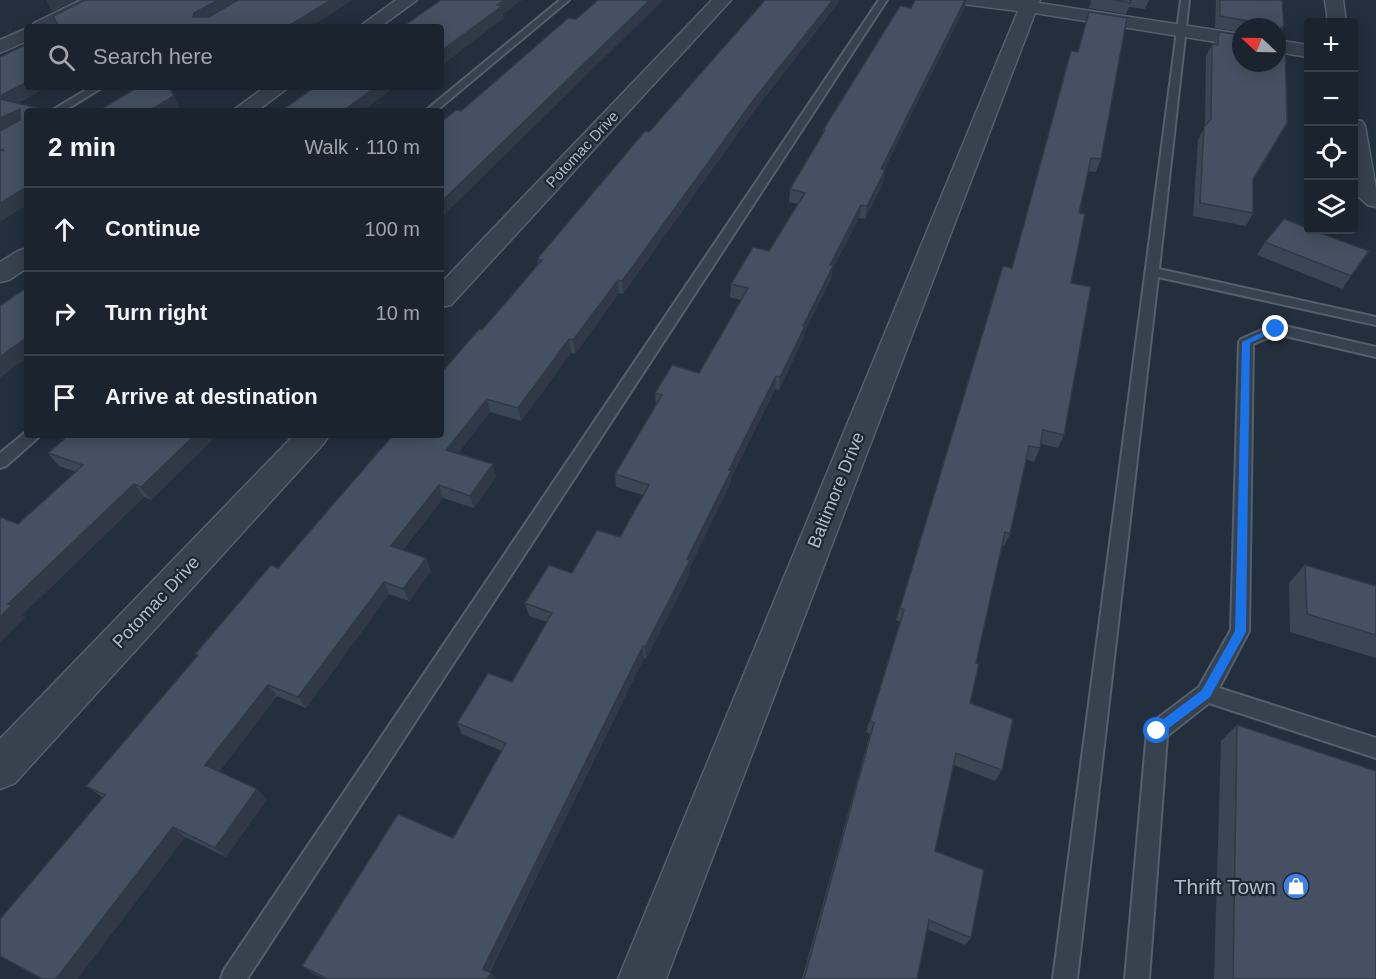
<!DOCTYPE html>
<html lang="en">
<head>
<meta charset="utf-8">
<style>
	body { margin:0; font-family:Arial,sans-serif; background:#282f3a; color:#f1f3f6 }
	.controls { position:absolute; right:18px; top:18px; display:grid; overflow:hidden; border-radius:6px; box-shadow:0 3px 15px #0003 }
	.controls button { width:54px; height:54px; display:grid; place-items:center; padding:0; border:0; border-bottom:2px solid #39404a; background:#1b232e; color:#f1f3f6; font:30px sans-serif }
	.compass { position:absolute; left:1232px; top:18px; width:54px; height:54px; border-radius:50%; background:#1b232e; box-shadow:0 3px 15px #0003; rotate:292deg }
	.stop { position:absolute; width:18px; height:18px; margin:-14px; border:4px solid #1a73e8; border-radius:50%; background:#fff }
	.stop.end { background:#1a73e8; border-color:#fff; box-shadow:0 2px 6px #0008 }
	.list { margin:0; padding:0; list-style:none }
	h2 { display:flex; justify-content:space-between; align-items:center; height:78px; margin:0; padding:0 24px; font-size:26px }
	h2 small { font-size:20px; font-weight:400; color:#a0a4aa }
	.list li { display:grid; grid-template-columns:39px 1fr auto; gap:18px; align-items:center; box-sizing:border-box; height:84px; padding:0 24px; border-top:2px solid #39404a }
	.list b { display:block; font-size:22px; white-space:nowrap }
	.list em { font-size:20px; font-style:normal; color:#a0a4aa }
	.icon { flex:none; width:33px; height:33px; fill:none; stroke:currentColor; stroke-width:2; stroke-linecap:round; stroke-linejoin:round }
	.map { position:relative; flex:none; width:1376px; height:979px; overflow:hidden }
	.search { position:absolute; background:#1b232e; box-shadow:0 3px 15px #0003; left:24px; top:24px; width:420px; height:66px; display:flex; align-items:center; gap:15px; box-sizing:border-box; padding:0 21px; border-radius:6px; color:#a0a4aa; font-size:22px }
	.panel { position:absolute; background:#1b232e; box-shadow:0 3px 15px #0003; left:24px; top:108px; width:420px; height:330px; border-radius:6px }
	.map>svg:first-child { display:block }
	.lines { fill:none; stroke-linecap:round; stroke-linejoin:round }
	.lane-casing { stroke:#565f6c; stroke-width:4 }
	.street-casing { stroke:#565f6c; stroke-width:3 }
	.lane { fill:#38414e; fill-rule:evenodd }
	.street { fill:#38414e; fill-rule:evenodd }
	.wall { fill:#3b4654 }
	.shaded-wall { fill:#303945 }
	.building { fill:#455162; stroke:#303945; stroke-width:1.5 }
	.route { fill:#1a73e8 }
	.labels { text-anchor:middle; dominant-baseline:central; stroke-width:4.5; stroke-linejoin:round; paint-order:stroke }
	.far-street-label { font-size:15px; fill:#b4bcc9; stroke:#1d2633 }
	.street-label { font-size:18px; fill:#b4bcc9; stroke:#1d2633 }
	.near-poi-label { font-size:21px; fill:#b4bcc9; stroke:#1d2633; text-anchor:end }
</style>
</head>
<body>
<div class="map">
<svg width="1376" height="979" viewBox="0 0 1376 979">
	<rect width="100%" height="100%" fill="#242f3e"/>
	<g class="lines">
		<defs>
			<g id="lane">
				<path d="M560,0H569L436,111H425Z"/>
				<path d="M879,0H887L247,979H221L224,970Z"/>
				<path d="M1181,0H1189L1159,269L1376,317V325L1158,277L1077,979H1053Z"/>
				<path d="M91,87H103L64,111H51Z"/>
				<path d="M1276,324L1376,347V357L1277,334L1253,344L1249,631L1219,688L1376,738V758L1209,703L1167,736L1149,979H1125L1147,731L1150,724L1199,687L1231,630L1239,342L1241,339Z"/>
				<path d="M27,431V435H41L6,466L0,468V453Z"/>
			</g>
			<g id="street">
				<path d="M81,0H104L101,4L55,27H32L34,23Z"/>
				<path d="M396,0H417L380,27H359Z"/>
				<path d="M712,0H731L451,305L441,307V283Z"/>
				<path d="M961,0H1040L1039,3L1241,34V46L1035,13L666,979H618L1018,11L970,5L964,4Z"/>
				<path d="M1325,0H1343L1346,22H1328Z"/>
				<path d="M27,28V41L0,53V40Z"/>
				<path d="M1277,40L1308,45V57L1277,52Z"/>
				<path d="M265,87H289L257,111H232Z"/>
				<path d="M1354,120L1362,121L1365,126L1376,189V207L1368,205L1354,193Z"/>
				<path d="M27,248V268L9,280L0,282V262L18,251Z"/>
				<path d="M294,435H329L324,443L15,783L0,789V739Z"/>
			</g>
		</defs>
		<use href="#lane" class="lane-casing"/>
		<use href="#street" class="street-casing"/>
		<use href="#lane" class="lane"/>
		<use href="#street" class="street"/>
	</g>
	<g class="wall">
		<path d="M915,0H966L965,6L884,170L883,183L865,219L859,218L832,270L831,279L804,333L803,339L779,390L775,389L731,478L730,484L690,567V573L646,659L644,658L490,972L496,979H324L312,973L302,966L453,838L502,751L462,734L457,723L512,682L547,622L529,616L525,603L572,573L620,537L643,495L616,487L615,474L656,406L655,393L699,373L741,300L730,297L731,284L769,251L797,204L789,202L790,189L822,135L823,130L911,8Z"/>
		<path d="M1089,0H1149L1145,9L1129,7L1126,14L1089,8L1091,1Z"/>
		<path d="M1216,0H1282L1284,26L1281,32V40L1287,123L1253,181V213L1246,226L1193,216L1198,140L1205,126L1206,56L1212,44L1214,45L1219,32L1241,63L1277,27H1241V32L1215,28Z"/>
		<path d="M839,2L754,111L623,294L619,293L575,354L571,353L521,421L490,412L458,453L493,464L496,477L474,508L443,498L403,550L431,571L409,601L389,594L306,708L277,696L219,772L267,799L226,857L185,837L77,979H42L102,797L86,786L197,656L195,654L278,568L357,477L538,264L537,259L649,132Z"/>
		<path d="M1089,12L1101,159L1096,172L1088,171L1079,213L1071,283L1064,435L1058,448L1041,444L1040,448L1034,462L1026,459L1010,534L1004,546L1002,545L976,663L970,703L1002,770L995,781L954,765L935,851L971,938L965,945L927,929L917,979H802L870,734L866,732L900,622L896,620L1003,266L1012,268L1067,63L1071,51L1077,52Z"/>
		<path d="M1265,242L1369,251L1342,289L1257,255Z"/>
		<path d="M69,435H211L210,436L212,440L151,500L144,497L22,615L25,617L0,642V517L18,524L76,472L59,466L48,453Z"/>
		<path d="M1305,565L1376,586V658L1290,632L1289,583Z"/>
		<path d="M1237,725L1376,979H1214L1221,741Z"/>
	</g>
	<g class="shaded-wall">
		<path d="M46,0H76L52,12Z"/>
		<path d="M218,0H242L199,25L193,17L194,13Z"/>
		<path d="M331,0H353L310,27H287Z"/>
		<path d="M505,0H522L503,14L504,18L441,66V51Z"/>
		<path d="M650,0H663L441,218V202Z"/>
		<path d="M833,0H839V2L754,111L623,294L622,281L755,98Z"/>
		<path d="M965,0H966L965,6L878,182L881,169Z"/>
		<path d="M27,82V87H48L4,111L0,104V96Z"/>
		<path d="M375,87H394L363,111H343Z"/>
		<path d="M174,96L180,108L175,111H149Z"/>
		<path d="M20,109L27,121L0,135V118Z"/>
		<path d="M1287,123L1280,136L1246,192L1253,179Z"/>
		<path d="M885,170L883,183L865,219L867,206Z"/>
		<path d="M27,187V205L0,222V203Z"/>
		<path d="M861,205L859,218L832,270L831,279L804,333L803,339L779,390L780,377L830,265Z"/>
		<path d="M618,280L619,293L575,354L573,340Z"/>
		<path d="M569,339L571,353L521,421L518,408Z"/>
		<path d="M23,340L27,346V357L0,378V357Z"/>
		<path d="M776,376L775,389L731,478L730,484L690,567V573L646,659L645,647L729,470Z"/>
		<path d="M487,399L490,412L450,463L446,450Z"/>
		<path d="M195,435H211L210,436L212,440L151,500L141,487Z"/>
		<path d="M493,464L496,477L474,508L470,496Z"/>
		<path d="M134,484L144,497L22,615L25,617L0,642V617L8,604Z"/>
		<path d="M439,485L443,498L396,558L391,546Z"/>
		<path d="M426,558L431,571L409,601L403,589Z"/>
		<path d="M384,582L389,594L306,708L298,697Z"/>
		<path d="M643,646L644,658L488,975L483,969Z"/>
		<path d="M268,685L277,696L216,776L205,765Z"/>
		<path d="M257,789L267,799L226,857L215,848Z"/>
		<path d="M173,827L185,837L77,979H56Z"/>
		<path d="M491,973L496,979H487Z"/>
	</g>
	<g class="building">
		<path d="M85,0H218L194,13L193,17H209L238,0H331L287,27H59L53,16Z"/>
		<path d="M441,0H505L497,5L502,6L441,51V27H402Z"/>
		<path d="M598,0H650L441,202V122L456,110L461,111L568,18L576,19Z"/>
		<path d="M765,0H833L755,98L622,281L618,280L573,340L569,339L518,408L487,399L446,450L493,464L470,496L439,485L391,546L426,558L403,589L384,582L298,697L268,685L205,765L257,789L215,848L173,827L56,979H42L0,956V919L105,795L86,786L198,655L195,654L271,565L278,568L393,435H441V373L479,329L482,330L542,260L537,259L645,131L649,132Z"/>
		<path d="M915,0H965L881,169L885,170L867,206L861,205L830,265L833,266L803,326H805L780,377L776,376L729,470L731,471L687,559L690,560L645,647L643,646L483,969L491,973L487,979H327L302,966L398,814L453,838L506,743L457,723L488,673L512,682L552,613L525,603L549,565L572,573L597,530L620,537L649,485L615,474L662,395L655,393L672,365L699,373L748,288L731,284L753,247L769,251L805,193L790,189L825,130H823L900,6L911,8Z"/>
		<path d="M1114,0H1131L1130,3Z"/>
		<path d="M1220,0H1282L1284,26L1281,28V40L1285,43L1287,123L1253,179V213L1200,203L1204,127L1211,119L1212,44L1218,45L1219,32L1241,35V63H1277V27H1248V21L1220,16Z"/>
		<path d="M1089,12L1127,18L1101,159L1091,158L1079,213L1085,214L1071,283L1091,287L1064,435L1043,430L1040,448L1029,446L1010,534L1005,532L976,663L979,664L970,703L1013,719L1002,770L956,753L935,851L984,870L971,938L929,920L917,979H804L874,723L870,721L904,610L900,608L1003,266L1012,268L1071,51L1078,52Z"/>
		<path d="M27,44V82L0,96V57Z"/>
		<path d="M138,87H169L174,96L149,111H98Z"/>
		<path d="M315,87H375L343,111H281Z"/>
		<path d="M0,99L49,111H27V187L0,203V151L3,150L0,149V131L20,120V109L0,118Z"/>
		<path d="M1284,219L1308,228V230H1312L1369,251L1351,276L1265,242Z"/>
		<path d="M27,287V341L23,340L0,357V306Z"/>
		<path d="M69,435H195L141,487L134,484L8,604L12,605L0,617V517L18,524L83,465L48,453Z"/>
		<path d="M1305,565L1376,586V635L1307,614Z"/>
		<path d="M1237,725L1376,771V979H1233Z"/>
	</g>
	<path class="route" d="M1273,327L1280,329L1250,343L1246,632L1210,697L1157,737L1153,735V727L1202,690L1235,631L1242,342Z"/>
	<defs>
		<symbol id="shop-disc" viewBox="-11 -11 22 22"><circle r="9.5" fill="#3f7fe0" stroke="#1d2633"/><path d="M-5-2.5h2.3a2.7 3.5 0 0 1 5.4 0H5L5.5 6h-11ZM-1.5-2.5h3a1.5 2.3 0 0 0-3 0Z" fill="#fff"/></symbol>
	</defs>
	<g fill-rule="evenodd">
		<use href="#shop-disc" x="1281" y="871" width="30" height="30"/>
	</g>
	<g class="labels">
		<g class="far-street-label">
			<text transform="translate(582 149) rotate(-47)">Potomac Drive</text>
		</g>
		<g class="street-label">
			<text transform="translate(836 490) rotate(-68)">Baltimore Drive</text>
			<text transform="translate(156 602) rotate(-47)">Potomac Drive</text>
		</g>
		<g class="near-poi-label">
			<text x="1276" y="886">Thrift Town</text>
		</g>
	</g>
</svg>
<div class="controls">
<button>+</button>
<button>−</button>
<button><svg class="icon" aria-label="locate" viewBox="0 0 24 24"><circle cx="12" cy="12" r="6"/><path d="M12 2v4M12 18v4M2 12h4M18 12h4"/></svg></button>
<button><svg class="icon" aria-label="layers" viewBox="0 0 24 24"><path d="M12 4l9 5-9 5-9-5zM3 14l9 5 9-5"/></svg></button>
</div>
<svg class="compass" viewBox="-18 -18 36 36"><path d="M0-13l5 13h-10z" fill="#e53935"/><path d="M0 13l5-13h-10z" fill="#a0a4aa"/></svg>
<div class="stop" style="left:1157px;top:731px"></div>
<div class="stop end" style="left:1276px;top:329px"></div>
<div class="search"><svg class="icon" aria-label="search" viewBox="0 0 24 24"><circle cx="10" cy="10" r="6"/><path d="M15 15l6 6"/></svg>Search here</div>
<section class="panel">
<h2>2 min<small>Walk · 110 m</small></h2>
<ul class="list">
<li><svg class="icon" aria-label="ahead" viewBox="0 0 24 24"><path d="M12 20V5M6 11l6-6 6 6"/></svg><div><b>Continue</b></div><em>100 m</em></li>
<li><svg class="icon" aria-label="right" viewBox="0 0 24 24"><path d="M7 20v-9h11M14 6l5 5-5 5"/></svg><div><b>Turn right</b></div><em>10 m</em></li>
<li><svg class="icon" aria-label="arrive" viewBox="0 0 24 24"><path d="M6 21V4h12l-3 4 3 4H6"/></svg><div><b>Arrive at destination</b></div></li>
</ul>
</section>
</div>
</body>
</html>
